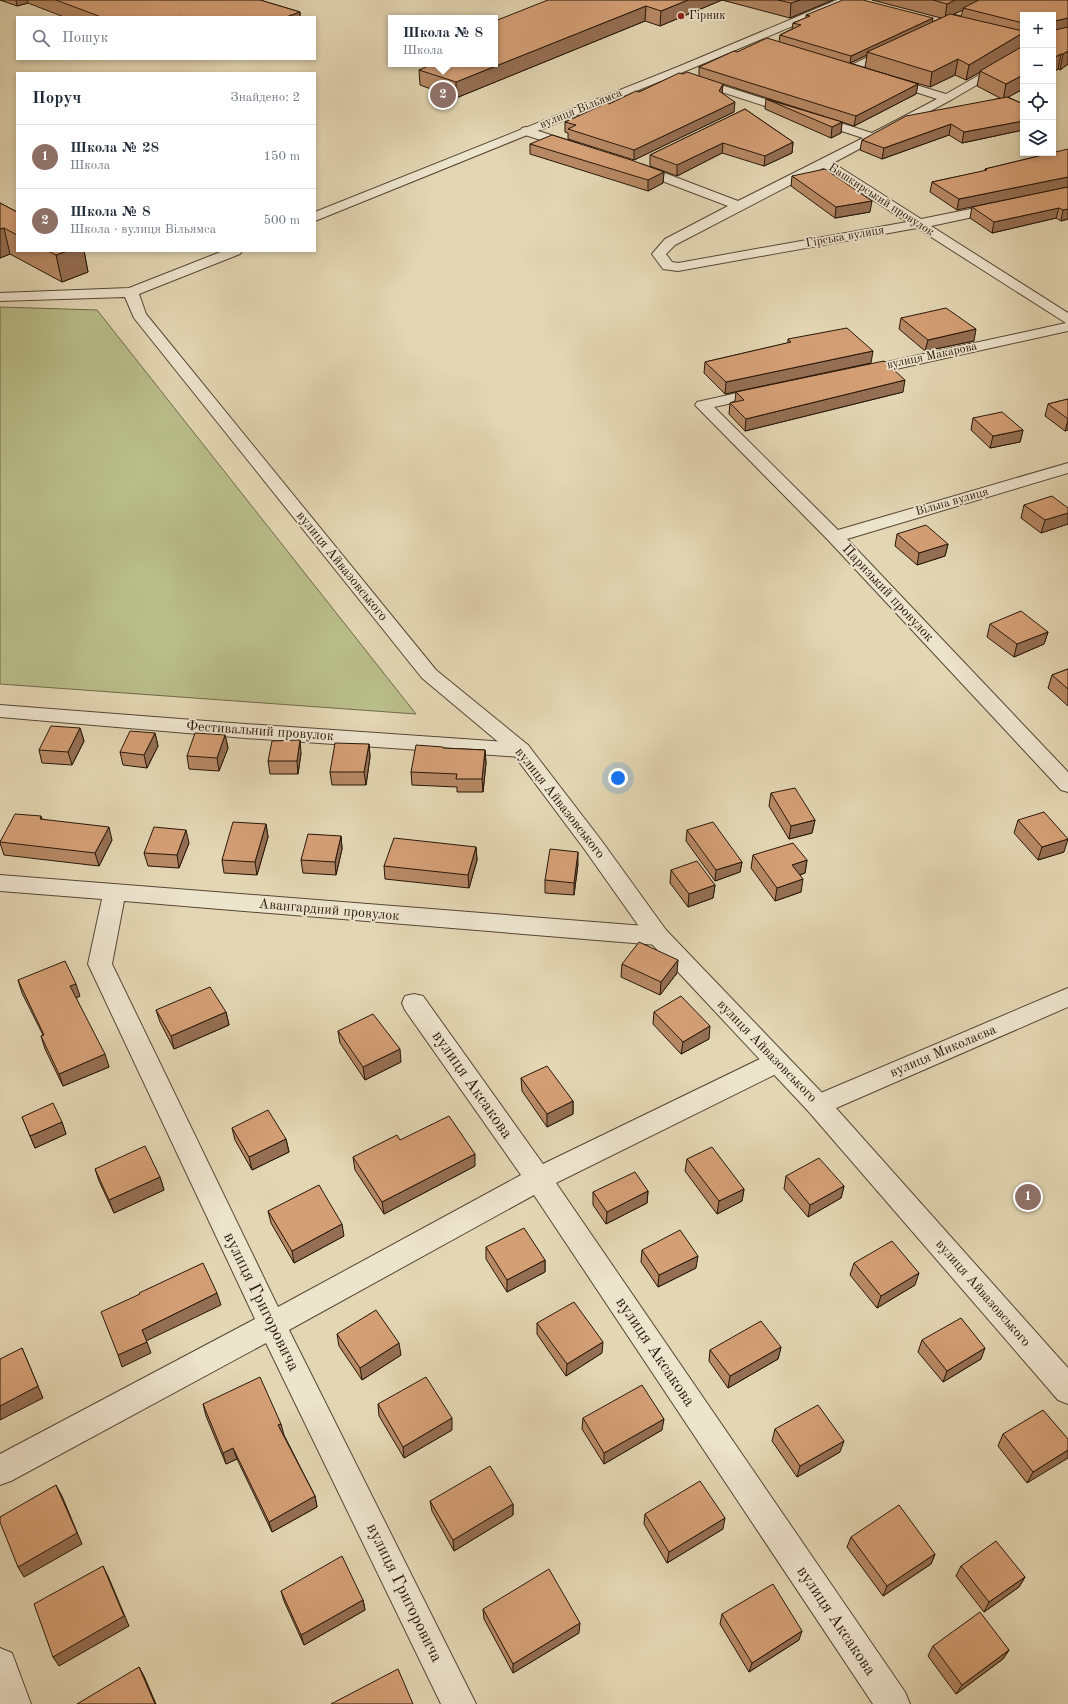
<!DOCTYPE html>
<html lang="uk">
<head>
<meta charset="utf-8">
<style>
	body { margin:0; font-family:"Old Standard TT",serif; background:#f2f2f3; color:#1f2937 }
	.controls { position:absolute; right:12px; top:12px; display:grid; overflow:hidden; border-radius:0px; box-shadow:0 2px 6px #0003 }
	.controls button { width:36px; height:36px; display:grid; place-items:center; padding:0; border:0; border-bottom:1px solid #e0e1e3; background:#fff; color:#1f2937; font:20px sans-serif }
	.you { position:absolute; left:618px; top:778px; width:14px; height:14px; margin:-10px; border:3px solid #fff; border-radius:50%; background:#1a73e8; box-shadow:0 0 0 6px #1a73e833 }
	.badge { display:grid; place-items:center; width:26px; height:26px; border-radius:50%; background:#1a73e8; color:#fff; font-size:13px; font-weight:700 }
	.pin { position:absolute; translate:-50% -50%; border:2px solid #fff; box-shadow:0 1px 4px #0006 }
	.popup { position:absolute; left:388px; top:15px; width:110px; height:52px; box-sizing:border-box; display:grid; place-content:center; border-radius:0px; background:#fff; filter:drop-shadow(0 1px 3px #0005); font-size:13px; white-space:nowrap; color:#747a83 }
	.popup b { font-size:15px; color:#1f2937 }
	.popup::after { content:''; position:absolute; left:50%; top:100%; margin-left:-8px; border:8px solid transparent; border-top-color:#fff }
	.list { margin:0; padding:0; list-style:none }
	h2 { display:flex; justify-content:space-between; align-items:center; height:52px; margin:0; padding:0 16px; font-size:17px }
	h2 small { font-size:13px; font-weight:400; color:#747a83 }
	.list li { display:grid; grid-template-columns:26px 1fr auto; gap:12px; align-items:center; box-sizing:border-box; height:64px; padding:0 16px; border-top:1px solid #e0e1e3 }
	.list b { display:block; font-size:15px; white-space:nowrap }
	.list p { margin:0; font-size:13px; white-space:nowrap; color:#747a83 }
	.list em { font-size:13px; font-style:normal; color:#747a83 }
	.icon { flex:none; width:22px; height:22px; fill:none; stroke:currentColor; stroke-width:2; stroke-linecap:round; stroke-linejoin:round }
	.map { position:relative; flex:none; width:1068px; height:1704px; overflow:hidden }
	.search { position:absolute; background:#fff; box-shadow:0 2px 6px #0003; left:16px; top:16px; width:300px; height:44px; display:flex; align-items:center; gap:10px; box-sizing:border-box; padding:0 14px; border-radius:0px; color:#747a83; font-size:15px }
	.panel { position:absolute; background:#fff; box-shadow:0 2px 6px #0003; left:16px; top:72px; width:300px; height:180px; border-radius:0px }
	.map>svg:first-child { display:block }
	.green { fill:#b8bd89; stroke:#706a48 }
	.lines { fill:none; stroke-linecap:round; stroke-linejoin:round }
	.minor-casing { stroke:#564633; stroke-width:2 }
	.tertiary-casing { stroke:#564633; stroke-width:2 }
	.minor { fill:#ede4ce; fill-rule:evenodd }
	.tertiary { fill:#ede4ce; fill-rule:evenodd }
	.wall { fill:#b78965; stroke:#271608; fill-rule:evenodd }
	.shaded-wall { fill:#956f53; stroke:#271608 }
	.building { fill:#d59f76; stroke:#271608 }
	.poi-dot { fill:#8f2418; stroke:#ede4ce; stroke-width:1.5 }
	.labels { text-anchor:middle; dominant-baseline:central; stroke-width:3.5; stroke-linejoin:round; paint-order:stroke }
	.far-poi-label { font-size:12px; fill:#271608; stroke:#ede4ce; text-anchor:start }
	.far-street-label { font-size:12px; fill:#271608; stroke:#ede4ce }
	.street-label { font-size:14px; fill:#271608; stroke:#ede4ce }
	.near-street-label { font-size:17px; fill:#271608; stroke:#ede4ce }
</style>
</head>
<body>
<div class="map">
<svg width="1068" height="1704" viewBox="0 0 1068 1704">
	<rect width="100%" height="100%" fill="#e3d6b3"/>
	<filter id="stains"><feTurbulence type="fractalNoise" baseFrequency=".005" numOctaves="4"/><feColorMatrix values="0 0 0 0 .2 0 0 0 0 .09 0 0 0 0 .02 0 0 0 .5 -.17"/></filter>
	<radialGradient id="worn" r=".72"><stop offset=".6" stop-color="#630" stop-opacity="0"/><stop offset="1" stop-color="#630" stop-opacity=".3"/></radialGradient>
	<path class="green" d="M0,307L97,310L416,714L0,684Z"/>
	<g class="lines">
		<defs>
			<g id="minor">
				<path d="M893,45L897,46L898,48L897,50L855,71L851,72L845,69L847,67Z"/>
				<path d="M1023,50V58L951,100L833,163L921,219L1001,203L1006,204L1008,207L1006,210L931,226L1068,313V331L860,377L855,375L852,372L855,369L1066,323L917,228L678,271L663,269L652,254L665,239L728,206L633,170L631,167L633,164H641L738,201L863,138L691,82L689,80L691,78H699L872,133L937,99L885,82L883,80L885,78H893L946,94ZM823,168L907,222L678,263L672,262L666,254L675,245Z"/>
				<path d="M526,127L579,144L581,147L579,150L575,151L522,134L520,131L522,128Z"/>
				<path d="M764,387L770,389L772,392L770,395L714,407L838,530L1068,463V473L847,539L1068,772V792L1061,790L829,541L695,405L697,402Z"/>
				<path d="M0,705L245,724L521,743L528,745L531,750L528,755L521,757L245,738L0,717Z"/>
				<path d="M0,875L658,927L666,930L670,936L666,942L658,945L124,901L112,964L278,1307L521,1175L405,1010L402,1003L405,996L414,994L423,996L543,1164L768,1055L777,1052L786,1055L789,1062L786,1069L556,1183L905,1692L910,1704H873L534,1195L289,1330L476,1704H441L266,1343L11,1481L0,1485V1454L255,1319L88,964L102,899L0,891Z"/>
				<path d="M1068,988V1007L827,1112L818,1115L809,1112L805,1105L809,1098Z"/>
				<path d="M0,1648L12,1653L31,1704H0Z"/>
			</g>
			<g id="tertiary">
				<path d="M837,0H851L850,2L688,70L315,221V212L680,66Z"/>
				<path d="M223,251H242L240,254L139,294L146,314L436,670L528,745L601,840L666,930L827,1098L1068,1368V1404L1058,1400L809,1112L650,942L585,850L514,755L422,678L134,318L125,297L0,301V293L129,288Z"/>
			</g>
		</defs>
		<use href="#minor" class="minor-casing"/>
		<use href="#tertiary" class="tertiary-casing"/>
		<use href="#minor" class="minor"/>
		<use href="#tertiary" class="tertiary"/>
	</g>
	<g class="wall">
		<path d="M0,0H260L300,12V17H64L28,3L17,6Z"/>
		<path d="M548,0H833L790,18L722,0L660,26L645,21L456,98L420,85L419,70L495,64Z"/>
		<path d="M872,0H1068V64L1060,70L1058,69L1053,72V15H1023V89L1008,97L1023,104V130L962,143L949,135L882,159L860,150L862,140L1000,98L977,86L980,72L966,80L955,75L930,87L865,68L867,55L850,63L918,84L916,94L854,126L723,84L722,93L734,112L634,160L568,139V133L565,132V122L683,74L699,76V67L737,52L779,42L780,35L792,29L793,23L806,18V15L932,22L941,18ZM963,10L961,16L953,14Z"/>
		<path d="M766,99L842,122L841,133L831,138L765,109Z"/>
		<path d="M745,109L793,142L792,153L764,166L722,153L677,176L650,166V155Z"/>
		<path d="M530,144L664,172L663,183L648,191L530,154Z"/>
		<path d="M1051,153L957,210L930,192L932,182L985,171V169Z"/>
		<path d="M792,176L870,212L835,218L791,186Z"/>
		<path d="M1068,187V219L1061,221L1056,218L992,233L970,218L972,207Z"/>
		<path d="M0,203L17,212V251H84L88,272L62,282L10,254L0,258Z"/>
		<path d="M901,318L974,341L925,351L899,329Z"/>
		<path d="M788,339L871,363L725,394L704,373L705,362L788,343Z"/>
		<path d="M736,392H903L745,431L729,414L730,403L735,401Z"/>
		<path d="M1068,399V430L1065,431L1045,416L1048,404Z"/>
		<path d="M973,418L1023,430L1020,442L990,448L971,430Z"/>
		<path d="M1024,505L1068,508V524L1041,533L1021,518Z"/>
		<path d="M897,534L948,544L945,556L917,565L895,546Z"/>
		<path d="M990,624L1048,632L1044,644L1014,657L987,637Z"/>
		<path d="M1068,669V706L1048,688L1052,675Z"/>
		<path d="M80,728L84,741L72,765L42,763L39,750Z"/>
		<path d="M155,733L158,746L147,768L123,765L120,752Z"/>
		<path d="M225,735L228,748L219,771L189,769L187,756Z"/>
		<path d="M369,744L370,757L366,785H332L330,772Z"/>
		<path d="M443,748L485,750L486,763L483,792H457V787L412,785L411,772Z"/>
		<path d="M301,753L298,774H270L268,761Z"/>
		<path d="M771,793L815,820L812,833L789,839L769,806Z"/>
		<path d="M41,816L42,819L112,840L99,866L4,855L0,843V841Z"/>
		<path d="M1018,820L1064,852L1038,860L1014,833Z"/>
		<path d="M266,824L268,837L257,875L224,873L222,860Z"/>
		<path d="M687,830L742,862L740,872L715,881L686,841Z"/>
		<path d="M341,836L342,849L336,875L303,873L301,860Z"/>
		<path d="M189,843L179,868L148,866L144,853Z"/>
		<path d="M476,847L477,860L469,888L385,879L384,866Z"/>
		<path d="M753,855L807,860L805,873L800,875L801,892L775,901L751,868Z"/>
		<path d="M578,864L574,895L545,893V880Z"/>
		<path d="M671,870L715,885L713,898L688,907L670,883Z"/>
		<path d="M622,964L677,973L660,995L621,977Z"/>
		<path d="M18,980L80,996L76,998L109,1067L63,1086L45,1049L41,1036L43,1035L22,993Z"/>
		<path d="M156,1010L226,1012L229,1025L174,1049L160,1022Z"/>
		<path d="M654,1012L709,1039L681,1054L653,1024Z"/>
		<path d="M338,1031L401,1062L365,1080L340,1043Z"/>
		<path d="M521,1078L573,1101V1114L547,1127L522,1091Z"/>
		<path d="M22,1117L62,1122L66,1134L35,1148Z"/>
		<path d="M232,1128L286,1139L289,1152L252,1170L235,1140Z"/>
		<path d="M400,1140L475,1166L384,1214L355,1170L353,1157Z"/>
		<path d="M687,1159L744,1189L742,1201L717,1214L685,1171Z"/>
		<path d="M95,1169L160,1177L164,1190L114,1213L99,1181Z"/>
		<path d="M786,1176L844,1186L841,1198L808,1217L784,1189Z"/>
		<path d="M648,1191L647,1203L606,1224L593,1205V1192Z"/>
		<path d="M268,1211L344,1236L294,1263L271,1223Z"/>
		<path d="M486,1247L545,1260V1272L507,1292L486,1259Z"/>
		<path d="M642,1250L696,1268L658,1287L641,1262Z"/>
		<path d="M854,1263L915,1285L877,1308L850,1275Z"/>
		<path d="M537,1323L602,1353L566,1376L537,1334Z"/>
		<path d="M337,1334L401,1355L362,1380L339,1346Z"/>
		<path d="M922,1340L981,1359L943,1382L918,1352Z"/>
		<path d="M781,1347L778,1359L728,1388L709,1361L710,1350Z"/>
		<path d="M203,1404L284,1435L315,1496L317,1507L272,1532L237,1459L226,1464L206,1416Z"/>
		<path d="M378,1404L452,1430L404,1458L379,1416Z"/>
		<path d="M583,1418L662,1430L604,1464L582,1429Z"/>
		<path d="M775,1429L840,1452L797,1477L772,1441Z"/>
		<path d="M1003,1434L1068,1439L1027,1483L998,1446Z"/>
		<path d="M430,1501L513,1504V1515L454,1551L432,1511Z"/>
		<path d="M645,1514L723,1529L667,1563L644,1524Z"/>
		<path d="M851,1537L935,1554L931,1564L883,1596L847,1547Z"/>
		<path d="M961,1566L1025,1577L1019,1587L984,1612L956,1576Z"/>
		<path d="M281,1591L363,1600L365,1610L304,1645L284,1601Z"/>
		<path d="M483,1609L579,1633L513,1673L484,1619Z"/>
		<path d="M722,1614L799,1640L749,1672L720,1624Z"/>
		<path d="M933,1646L1009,1650L1003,1659L956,1694L928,1656Z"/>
	</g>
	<g class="shaded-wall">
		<path d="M16,0H27L28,3L17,6Z"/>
		<path d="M688,0H722L660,26L661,11Z"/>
		<path d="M800,0H833L790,18L791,3Z"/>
		<path d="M955,0H984L963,8V10L945,18L947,4Z"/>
		<path d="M646,6L645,21L456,98V82Z"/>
		<path d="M300,12V17H286Z"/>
		<path d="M933,18L932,24L867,52V55L850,63L851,56Z"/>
		<path d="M1068,18V32L1053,36L1055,21Z"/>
		<path d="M1021,34H1023V49L980,71V72L966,80L969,65Z"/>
		<path d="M1068,51V64L1060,70L1063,54Z"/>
		<path d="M1061,54L1058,69L1053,72V58Z"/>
		<path d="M958,59L955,75L930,87L932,72Z"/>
		<path d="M1023,75V89L1003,100L1006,84Z"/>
		<path d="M723,84L722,94L719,91Z"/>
		<path d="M918,84L916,94L854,126L856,116Z"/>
		<path d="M735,102L734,112L634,160V150Z"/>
		<path d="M1023,121V130L962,143L964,132Z"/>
		<path d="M842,122L841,133L831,138L832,127Z"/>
		<path d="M951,124L949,135L882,159L884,148Z"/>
		<path d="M793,142L792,153L764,166L765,156Z"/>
		<path d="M723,143L722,153L677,176V165Z"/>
		<path d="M664,172L663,183L648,191V180Z"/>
		<path d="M1068,177V187L957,210L959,199Z"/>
		<path d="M872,201L870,212L835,218L836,207Z"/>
		<path d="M1059,208L1056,218L992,233L994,222Z"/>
		<path d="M1068,209V219L1061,221L1063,210Z"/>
		<path d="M4,228L10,254L0,258V229Z"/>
		<path d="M67,251H84L88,272L62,282L56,255Z"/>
		<path d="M976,329L974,341L925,351L928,340Z"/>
		<path d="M873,351L871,363L725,394L726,382Z"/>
		<path d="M905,380L903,392L745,431L746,419Z"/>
		<path d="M1068,420V430L1065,431Z"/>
		<path d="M1023,430L1020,442L990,448L993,436Z"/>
		<path d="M1068,513V524L1041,533L1045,520Z"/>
		<path d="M948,544L945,556L917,565L919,553Z"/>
		<path d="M1048,632L1044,644L1014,657L1017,644Z"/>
		<path d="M80,728L84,741L72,765L68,752Z"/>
		<path d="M155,733L158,746L147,768L144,755Z"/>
		<path d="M225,735L228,748L219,771L217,758Z"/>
		<path d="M300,740L301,753L298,774L297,761Z"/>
		<path d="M369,744L370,757L366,785L364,772Z"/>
		<path d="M485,750L486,763L483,792L482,779Z"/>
		<path d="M815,820L812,833L789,839L791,826Z"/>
		<path d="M266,824L268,837L257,875L255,862Z"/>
		<path d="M109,827L112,840L99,866L95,853Z"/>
		<path d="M186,830L189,843L179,868L177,855Z"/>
		<path d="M341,836L342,849L336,875L335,862Z"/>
		<path d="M1068,839L1064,852L1038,860L1042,847Z"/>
		<path d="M476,847L477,860L469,888L468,875Z"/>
		<path d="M578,852V864L574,895V883Z"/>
		<path d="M807,860L805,873L790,878L792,865Z"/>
		<path d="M742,862L740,872L715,881L716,870Z"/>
		<path d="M803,879L801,892L775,901L777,888Z"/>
		<path d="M715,885L713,898L688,907L689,894Z"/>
		<path d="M678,960L677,973L660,995L661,982Z"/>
		<path d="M76,984L80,996L74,999L70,986Z"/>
		<path d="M226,1012L229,1025L174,1049L171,1036Z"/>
		<path d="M710,1026L709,1039L681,1054L683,1042Z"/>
		<path d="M400,1049L401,1062L365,1080L363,1067Z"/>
		<path d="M105,1054L109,1067L63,1086L59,1074Z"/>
		<path d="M573,1101V1114L547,1127V1114Z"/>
		<path d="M62,1122L66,1134L35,1148L30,1136Z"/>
		<path d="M286,1139L289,1152L252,1170L249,1157Z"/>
		<path d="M475,1154V1166L384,1214L382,1202Z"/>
		<path d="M160,1177L164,1190L114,1213L109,1200Z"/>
		<path d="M844,1186L841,1198L808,1217L810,1205Z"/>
		<path d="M744,1189L742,1201L717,1214L719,1201Z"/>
		<path d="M648,1191L647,1203L606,1224L607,1212Z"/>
		<path d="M342,1224L344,1236L294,1263L292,1251Z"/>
		<path d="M698,1256L696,1268L658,1287L659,1275Z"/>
		<path d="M545,1260V1272L507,1292V1280Z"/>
		<path d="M919,1273L915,1285L877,1308L881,1296Z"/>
		<path d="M217,1293L221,1305L146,1341L142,1330Z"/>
		<path d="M147,1342L151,1353L122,1367L118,1355Z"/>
		<path d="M603,1342L602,1353L566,1376L567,1364Z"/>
		<path d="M399,1343L401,1355L362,1380L360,1368Z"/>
		<path d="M781,1347L778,1359L728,1388L730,1376Z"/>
		<path d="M22,1348L43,1398L0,1420V1406Z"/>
		<path d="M985,1348L981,1359L943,1382L947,1371Z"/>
		<path d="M452,1418V1430L404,1458L403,1447Z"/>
		<path d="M664,1419L662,1430L604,1464V1453Z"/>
		<path d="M281,1424L284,1435L281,1437L278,1425Z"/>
		<path d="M844,1441L840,1452L797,1477L800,1466Z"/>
		<path d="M233,1448L237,1459L226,1464L223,1453Z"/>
		<path d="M1068,1450V1458L1027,1483L1033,1472Z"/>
		<path d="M56,1485L62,1496L82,1544L24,1577L18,1567Z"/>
		<path d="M315,1496L317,1507L272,1532L269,1522Z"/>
		<path d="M513,1504V1515L454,1551L453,1540Z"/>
		<path d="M725,1518L723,1529L667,1563L669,1552Z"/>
		<path d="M935,1554L931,1564L883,1596L887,1586Z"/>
		<path d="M103,1566L108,1576L129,1626L59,1666L53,1657Z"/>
		<path d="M1025,1577L1019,1587L984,1612L989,1602Z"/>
		<path d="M363,1600L365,1610L304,1645L301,1635Z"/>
		<path d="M580,1623L579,1633L513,1673V1664Z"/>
		<path d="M802,1631L799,1640L749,1672L752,1663Z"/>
		<path d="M1009,1650L1003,1659L956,1694L962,1685Z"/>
		<path d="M139,1667L144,1676L156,1704H155Z"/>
	</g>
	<g class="building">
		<path d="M56,0H260L300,12L286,17H181L180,16L178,17H101Z"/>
		<path d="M548,0H688L661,11L646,6L456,82L419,70L433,64H495V21Z"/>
		<path d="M778,0H800L791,3Z"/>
		<path d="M843,0H863L933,18L851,56L780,35L801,25L793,23L810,16L806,15Z"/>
		<path d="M933,0H955L947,4Z"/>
		<path d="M979,0H1068V18L1055,21V30L1068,27V51L1063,54H1061L1053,58V15H1023V23L963,8Z"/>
		<path d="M950,14L1023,31V34H1021L969,65L958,59L932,72L867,52Z"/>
		<path d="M767,38L918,84L856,116L699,67L734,51L737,52Z"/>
		<path d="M1023,46V75L1006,84L980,71Z"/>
		<path d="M687,72L723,84L719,91L735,102L634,150L568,129L576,125L565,122L607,103L609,104L636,91L639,92L679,73L683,74Z"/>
		<path d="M1007,97L1023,104V121L964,132L951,124L884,148L862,140L906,116Z"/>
		<path d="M766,99L842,122L832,127Z"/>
		<path d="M745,109L793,142L765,156L723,143L677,165L650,155Z"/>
		<path d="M552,135L631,160L664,172L648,180L530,144Z"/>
		<path d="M1068,149V177L959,199L932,182L987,170L985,169Z"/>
		<path d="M825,169L872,201L836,207L792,176Z"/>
		<path d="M1068,187V209L1063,210L1059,208L994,222L972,207Z"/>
		<path d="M0,203L17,212V235L4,228L0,229Z"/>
		<path d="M48,251H67L56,255Z"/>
		<path d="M946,308L976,329L928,340L901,318Z"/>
		<path d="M847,328L873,351L726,382L705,362L791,342L788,339Z"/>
		<path d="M884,361L905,380L746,419L730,403L744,400L736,392Z"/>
		<path d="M1068,399V419L1048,404Z"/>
		<path d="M1002,412L1023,430L993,436L973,418Z"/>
		<path d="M1052,496L1068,508V513L1045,520L1024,505Z"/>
		<path d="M926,525L948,544L919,553L897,534Z"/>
		<path d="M1021,611L1048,632L1017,644L990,624Z"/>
		<path d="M1068,669V689L1052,675Z"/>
		<path d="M51,726L80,728L68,752L39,750Z"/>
		<path d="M130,731L155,733L144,755L120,752Z"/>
		<path d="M195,733L225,735L217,758L187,756Z"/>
		<path d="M300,740L297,761H268L272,741Z"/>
		<path d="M335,743L369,744L364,772H330Z"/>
		<path d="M416,745L443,747V748L485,750L482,779H456L457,774L411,772Z"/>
		<path d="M795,788L815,820L791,826L771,793Z"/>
		<path d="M1044,812L1068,839L1042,847L1018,820Z"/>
		<path d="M15,814L41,816L40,819L109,827L95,853L0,842Z"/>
		<path d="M233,822L266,824L255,862L222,860Z"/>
		<path d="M713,822L742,862L716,870L687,830Z"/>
		<path d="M154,827L186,830L177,855L144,853Z"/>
		<path d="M308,834L341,836L335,862L301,860Z"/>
		<path d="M394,838L476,847L468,875L384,866Z"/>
		<path d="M793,843L807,860L792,865L803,879L777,888L753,855Z"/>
		<path d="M550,849L578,852L574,883L545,880Z"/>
		<path d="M697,861L715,885L689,894L671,870Z"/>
		<path d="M639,942L678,960L661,982L622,964Z"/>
		<path d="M65,961L76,984L70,986L105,1054L59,1074L41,1036L44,1035L18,980Z"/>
		<path d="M210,987L226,1012L171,1036L156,1010Z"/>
		<path d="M681,996L710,1026L683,1042L654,1012Z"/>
		<path d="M373,1014L400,1049L363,1067L338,1031Z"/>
		<path d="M547,1066L573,1101L547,1114L521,1078Z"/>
		<path d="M53,1103L62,1122L30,1136L22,1117Z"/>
		<path d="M268,1110L286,1139L249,1157L232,1128Z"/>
		<path d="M449,1116L475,1154L382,1202L353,1157L397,1135L400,1140Z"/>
		<path d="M145,1146L160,1177L109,1200L95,1169Z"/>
		<path d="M712,1147L744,1189L719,1201L687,1159Z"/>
		<path d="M819,1158L844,1186L810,1205L786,1176Z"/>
		<path d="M635,1172L648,1191L607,1212L593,1192Z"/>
		<path d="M319,1185L342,1224L292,1251L268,1211Z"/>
		<path d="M524,1228L545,1260L507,1280L486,1247Z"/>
		<path d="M680,1230L698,1256L659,1275L642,1250Z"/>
		<path d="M892,1241L919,1273L881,1296L854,1263Z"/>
		<path d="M203,1263L217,1293L142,1330L147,1342L118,1355L101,1312L140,1294L139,1293Z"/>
		<path d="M574,1302L603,1342L567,1364L537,1323Z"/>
		<path d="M376,1310L399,1343L360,1368L337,1334Z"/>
		<path d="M961,1318L985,1348L947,1371L922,1340Z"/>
		<path d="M761,1321L781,1347L730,1376L710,1350Z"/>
		<path d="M22,1348L38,1386L0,1406V1359Z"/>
		<path d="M260,1377L281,1424L278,1425L315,1496L269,1522L233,1448L223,1453L203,1404Z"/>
		<path d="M426,1377L452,1418L403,1447L378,1404Z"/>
		<path d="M642,1385L664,1419L604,1453L583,1418Z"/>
		<path d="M818,1405L844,1441L800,1466L775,1429Z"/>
		<path d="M1043,1410L1068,1439V1450L1033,1472L1003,1434Z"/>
		<path d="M490,1466L513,1504L453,1540L430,1501Z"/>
		<path d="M700,1481L725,1518L669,1552L645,1514Z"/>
		<path d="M56,1485L77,1533L18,1567L0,1522V1517Z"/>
		<path d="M899,1505L935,1554L887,1586L851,1537Z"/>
		<path d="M996,1541L1025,1577L989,1602L961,1566Z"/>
		<path d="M342,1556L363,1600L301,1635L281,1591Z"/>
		<path d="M103,1566L124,1616L53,1657L34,1604Z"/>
		<path d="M549,1569L580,1623L513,1664L483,1609Z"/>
		<path d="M773,1584L802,1631L752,1663L722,1614Z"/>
		<path d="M980,1612L1009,1650L962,1685L933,1646Z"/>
		<path d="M139,1667L155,1704H77Z"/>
		<path d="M398,1669L413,1704H331Z"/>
	</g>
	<circle class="poi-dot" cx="681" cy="16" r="4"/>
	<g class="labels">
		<g class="far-poi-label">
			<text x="689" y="16">Гірник</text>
		</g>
		<g class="far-street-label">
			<text transform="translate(581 109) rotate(-22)">вулиця Вільямса</text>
			<text transform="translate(881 200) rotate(33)">Башкирський провулок</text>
			<text transform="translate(845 237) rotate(-10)">Гірська вулиця</text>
			<text transform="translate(932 356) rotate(-12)">вулиця Макарова</text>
			<text transform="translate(952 502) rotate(-16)">Вільна вулиця</text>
		</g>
		<g class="street-label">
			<text transform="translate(342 566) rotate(51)">вулиця Айвазовського</text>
			<text transform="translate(888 593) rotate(47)">Паризький провулок</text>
			<text transform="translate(260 731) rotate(4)">Фестивальний провулок</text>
			<text transform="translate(560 803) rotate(52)">вулиця Айвазовського</text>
			<text transform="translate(329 910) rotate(5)">Авангардний провулок</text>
			<text transform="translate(767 1051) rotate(46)">вулиця Айвазовського</text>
			<text transform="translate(943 1051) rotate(-23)">вулиця Миколаєва</text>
			<text transform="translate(983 1293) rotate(49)">вулиця Айвазовського</text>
		</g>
		<g class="near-street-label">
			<text transform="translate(472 1085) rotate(55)">вулиця Аксакова</text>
			<text transform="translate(261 1302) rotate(64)">вулиця Григоровича</text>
			<text transform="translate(655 1352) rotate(56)">вулиця Аксакова</text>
			<text transform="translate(404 1593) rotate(64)">вулиця Григоровича</text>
			<text transform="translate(836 1621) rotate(56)">вулиця Аксакова</text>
		</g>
	</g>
	<rect width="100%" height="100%" filter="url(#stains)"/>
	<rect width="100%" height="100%" fill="url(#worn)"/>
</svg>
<div class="controls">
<button>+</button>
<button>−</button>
<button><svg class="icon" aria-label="locate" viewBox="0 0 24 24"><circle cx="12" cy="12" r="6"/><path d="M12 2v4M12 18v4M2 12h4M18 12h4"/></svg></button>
<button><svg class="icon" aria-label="layers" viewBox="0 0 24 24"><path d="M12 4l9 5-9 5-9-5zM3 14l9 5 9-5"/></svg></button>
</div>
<div class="you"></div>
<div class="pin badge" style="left:1028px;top:1197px;background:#8d6e63">1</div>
<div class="pin badge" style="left:443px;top:95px;background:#8d6e63">2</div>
<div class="popup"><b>Школа № 8</b>Школа</div>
<div class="search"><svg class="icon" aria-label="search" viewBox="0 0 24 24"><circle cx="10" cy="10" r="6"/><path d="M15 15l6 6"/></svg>Пошук</div>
<section class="panel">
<h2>Поруч<small>Знайдено: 2</small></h2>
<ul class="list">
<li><span class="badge" style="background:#8d6e63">1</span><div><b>Школа № 28</b><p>Школа</p></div><em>150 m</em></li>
<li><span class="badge" style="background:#8d6e63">2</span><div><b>Школа № 8</b><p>Школа · вулиця Вільямса</p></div><em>500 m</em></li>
</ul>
</section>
</div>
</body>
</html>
